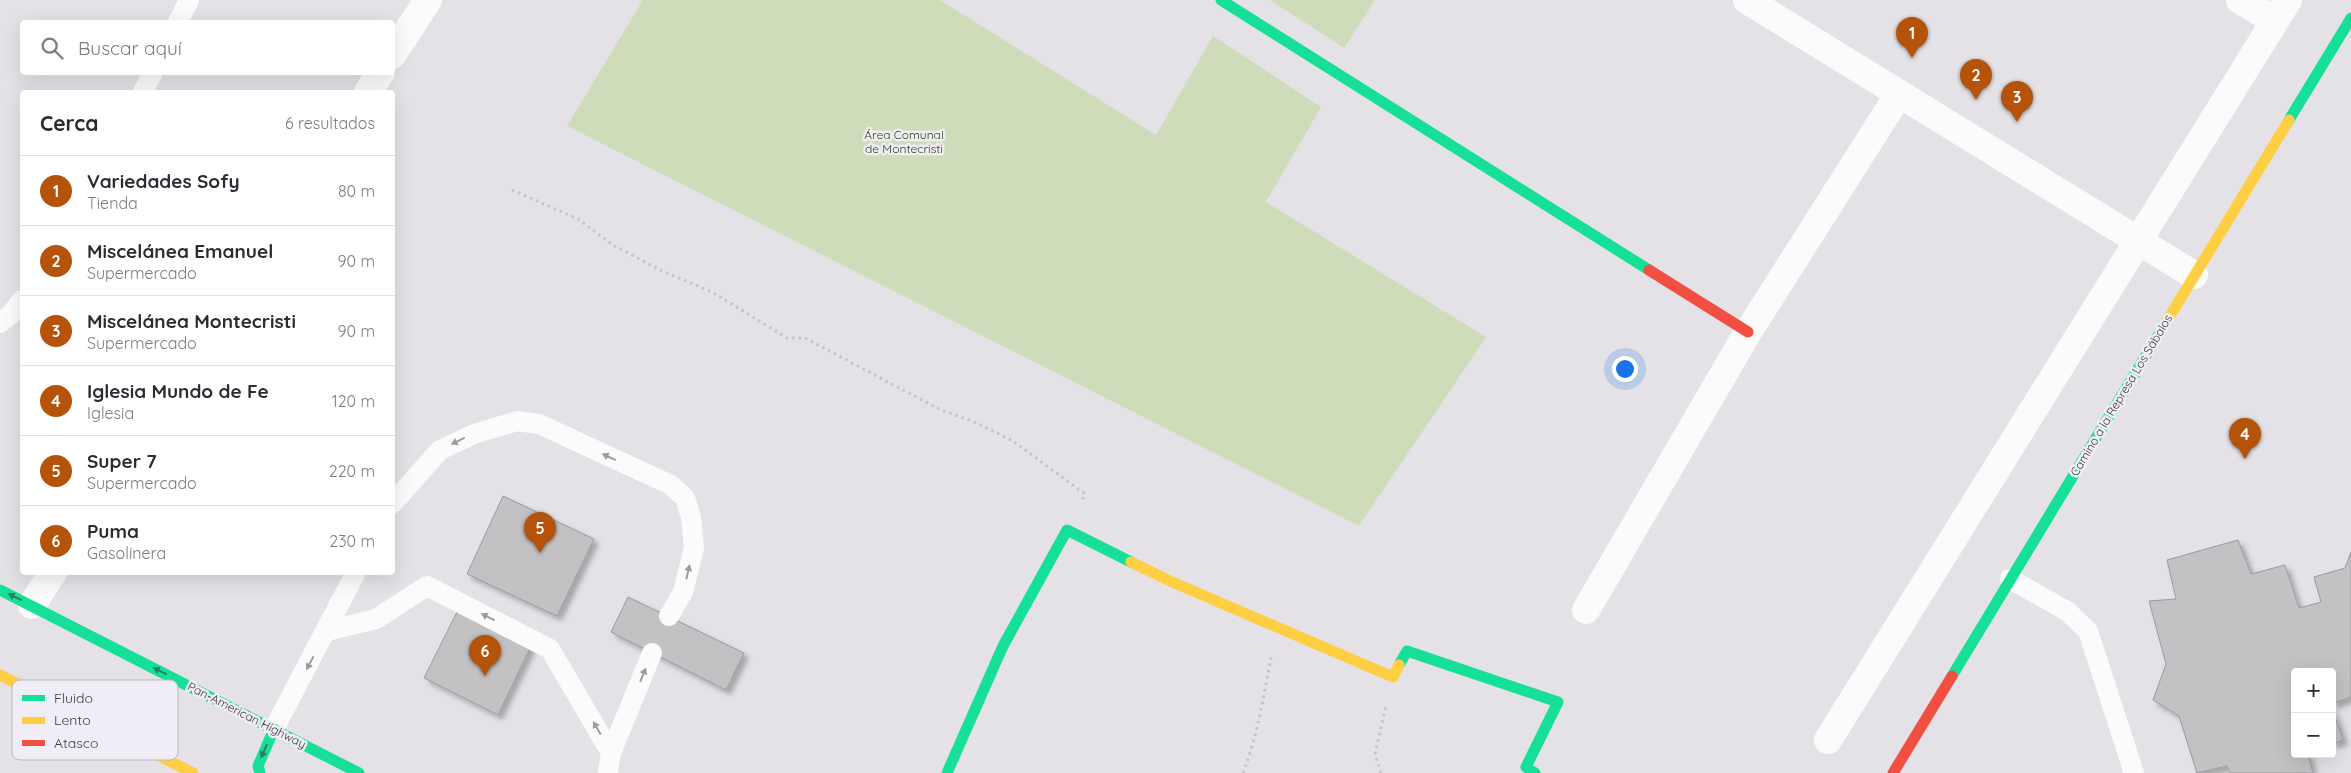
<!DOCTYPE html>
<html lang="es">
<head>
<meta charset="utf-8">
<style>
	body { margin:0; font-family:Quicksand,sans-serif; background:#f2f2f3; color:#2b2b33 }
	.controls { position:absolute; right:15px; bottom:15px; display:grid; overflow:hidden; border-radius:5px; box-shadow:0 5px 20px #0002 }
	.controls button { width:45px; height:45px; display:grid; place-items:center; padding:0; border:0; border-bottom:1px solid #e1e1e2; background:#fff; color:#2b2b33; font:25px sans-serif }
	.you { position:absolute; left:1624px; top:368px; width:18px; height:18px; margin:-12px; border:4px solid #fff; border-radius:50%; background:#1a73e8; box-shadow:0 0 0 8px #1a73e833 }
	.badge { display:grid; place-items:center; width:32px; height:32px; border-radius:50%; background:#b45309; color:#fff; font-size:16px; font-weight:700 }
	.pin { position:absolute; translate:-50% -41px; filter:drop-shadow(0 1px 2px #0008) }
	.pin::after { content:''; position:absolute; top:26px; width:18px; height:15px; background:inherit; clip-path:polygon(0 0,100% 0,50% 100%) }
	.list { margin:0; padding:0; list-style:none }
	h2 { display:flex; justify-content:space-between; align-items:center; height:65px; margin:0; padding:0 20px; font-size:21px }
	h2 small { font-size:16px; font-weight:400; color:#7c7c81 }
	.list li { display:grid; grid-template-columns:32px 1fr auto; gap:15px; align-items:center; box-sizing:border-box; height:70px; padding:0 20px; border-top:1px solid #e1e1e2 }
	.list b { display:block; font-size:19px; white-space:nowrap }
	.list p { margin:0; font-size:16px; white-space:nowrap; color:#7c7c81 }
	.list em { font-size:16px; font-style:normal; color:#7c7c81 }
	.icon { flex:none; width:28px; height:28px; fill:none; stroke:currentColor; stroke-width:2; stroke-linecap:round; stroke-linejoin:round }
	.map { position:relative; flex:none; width:2351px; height:773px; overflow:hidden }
	.search { position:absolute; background:#fff; box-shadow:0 5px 20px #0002; left:20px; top:20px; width:375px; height:55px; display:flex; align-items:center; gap:12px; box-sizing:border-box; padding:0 18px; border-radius:5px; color:#7c7c81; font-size:19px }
	.panel { position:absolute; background:#fff; box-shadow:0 5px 20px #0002; left:20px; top:90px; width:375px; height:485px; border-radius:5px }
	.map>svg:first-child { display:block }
	.green { fill:#cfdcb9 }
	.building { fill:#c4c1c4; stroke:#9b999c; filter:url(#shadow) }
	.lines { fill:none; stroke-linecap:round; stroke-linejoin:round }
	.path { stroke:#c4c4c5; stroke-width:3; stroke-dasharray:2.5 4; stroke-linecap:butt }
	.lane { stroke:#fbfbfb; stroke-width:20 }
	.street { stroke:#fbfbfb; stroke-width:28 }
	.fast { stroke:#16e098; stroke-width:11 }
	.slow { stroke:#ffcf43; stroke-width:11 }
	.jam { stroke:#f24e42; stroke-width:11 }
	.oneway { fill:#9c9c9d }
	.oneway2 { fill:#2d7e63 }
	.labels { text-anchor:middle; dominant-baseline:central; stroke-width:5; stroke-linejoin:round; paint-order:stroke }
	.park-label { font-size:12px; fill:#2f4009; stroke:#f0edf6 }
	.street-label { font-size:12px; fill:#3d3c3f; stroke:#f0edf6 }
	.key { fill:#f0edf6; stroke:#bab8bf; stroke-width:1 }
	.key-label { font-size:14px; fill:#3d3c3f }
</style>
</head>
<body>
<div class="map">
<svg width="2351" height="773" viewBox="0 0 2351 773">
	<defs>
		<filter id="shadow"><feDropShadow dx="4.5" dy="4.5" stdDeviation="2.5" flood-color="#0004"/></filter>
	</defs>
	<rect width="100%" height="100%" fill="#e4e2e6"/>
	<g class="green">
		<path d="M643,0H940L1156,135L1213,36L1321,107L1266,202L1486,337L1359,526L567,126Z"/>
		<path d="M1270,0H1375L1344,48Z"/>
	</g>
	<g class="building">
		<path d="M503,496L594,539L557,616L467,574Z"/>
		<path d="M2238,540L2251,574L2285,565L2299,608L2321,602L2314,577L2345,568L2351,552V697L2332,704V672H2295V754H2308L2313,773H2230L2227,766L2197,773L2179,716L2153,700L2166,664L2149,601L2176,599L2167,560Z"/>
		<path d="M628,597L744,653L726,690L611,632Z"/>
		<path d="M458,610L531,646L498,715L424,678Z"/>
		<path d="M2332,707L2343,740L2332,744Z"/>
	</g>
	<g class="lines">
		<g class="path">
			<path d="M512,190L578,219L613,245L662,271L712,292L787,338H805L941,410L977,423L1013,441L1085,494L1081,503"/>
			<path d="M1243,773C1257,736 1264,696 1271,657"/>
			<path d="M1381,773L1375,754L1386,706"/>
		</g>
		<g class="lane">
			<path d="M178,22L189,0"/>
			<path d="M143,92L153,72"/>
			<path d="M0,323L10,315L22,300"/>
			<path d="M392,504L440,450L474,434L517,421L539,424L671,485L685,498L691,517L694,548L683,592L669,616"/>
			<path d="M2010,579L2067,611L2088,631L2134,773"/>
			<path d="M327,631L376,619L427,586L550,649L611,753L608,773"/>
			<path d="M274,729L356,572"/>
			<path d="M611,753L652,653"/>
		</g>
		<g class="street">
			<path d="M1747,0L2194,275"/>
			<path d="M2240,0L2275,21"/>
			<path d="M392,55L428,0"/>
			<path d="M368,92L381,72"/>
			<path d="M32,605L53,572"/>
			<path d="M1586,610L1748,332L1899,94"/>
			<path d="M1828,740L2288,0"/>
		</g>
		<g class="fast">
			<path d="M1221,0L1649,270"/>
			<path d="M2289,120L2351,18"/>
			<path d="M0,590L359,773"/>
			<path d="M1399,665L1407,651L1558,702L1526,767L1535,773"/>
			<path d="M1952,676L2162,329"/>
			<path d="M260,773L258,766L274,729"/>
			<path d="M947,773L1003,646L1067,530L1131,562"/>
		</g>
		<g class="slow">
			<path d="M2162,329L2289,120"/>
			<path d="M1131,562L1170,581L1393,677L1399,665"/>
			<path d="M0,675L193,773"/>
		</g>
		<g class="jam">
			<path d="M1649,270L1748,332"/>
			<path d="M1893,773L1952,676"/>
		</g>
	</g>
	<defs><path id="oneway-solid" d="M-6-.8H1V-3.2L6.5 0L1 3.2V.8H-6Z" transform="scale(1.25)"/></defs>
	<g class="oneway">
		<use href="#oneway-solid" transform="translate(458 441) rotate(154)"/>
		<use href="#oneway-solid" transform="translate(609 457) rotate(-155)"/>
		<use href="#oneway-solid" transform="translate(688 572) rotate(-77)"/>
		<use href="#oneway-solid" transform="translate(488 617) rotate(-153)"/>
		<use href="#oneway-solid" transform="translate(310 663) rotate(118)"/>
		<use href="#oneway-solid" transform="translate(643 675) rotate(-68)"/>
		<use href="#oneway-solid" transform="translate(597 728) rotate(-120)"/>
	</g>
	<g class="oneway2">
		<use href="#oneway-solid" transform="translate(15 597) rotate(-155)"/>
		<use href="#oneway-solid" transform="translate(160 671) rotate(-153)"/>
		<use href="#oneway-solid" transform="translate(264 751) rotate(114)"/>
	</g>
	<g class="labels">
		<g class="park-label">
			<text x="904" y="134">Área Comunal<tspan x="904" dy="14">de Montecristi</tspan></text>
		</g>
		<g class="street-label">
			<text transform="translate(2121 395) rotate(-59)">Camino a la Represa Los Sábalos</text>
			<text transform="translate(247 715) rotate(27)">Pan-American Highway</text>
		</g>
	</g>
	<rect x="12" y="680" width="166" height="80" rx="8" class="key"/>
	<rect x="22" y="695" width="23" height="6" fill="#16e098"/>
	<rect x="22" y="717" width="23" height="7" fill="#ffcf43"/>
	<rect x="22" y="740" width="23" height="6" fill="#f24e42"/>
	<g class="key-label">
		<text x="54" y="703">Fluido</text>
		<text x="54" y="725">Lento</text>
		<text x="54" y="748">Atasco</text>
	</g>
</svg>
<div class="controls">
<button>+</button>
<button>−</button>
</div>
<div class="you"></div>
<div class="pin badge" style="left:1912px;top:58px">1</div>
<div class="pin badge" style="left:1976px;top:100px">2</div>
<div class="pin badge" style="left:2017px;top:122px">3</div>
<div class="pin badge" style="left:2245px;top:459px">4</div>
<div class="pin badge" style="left:540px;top:553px">5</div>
<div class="pin badge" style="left:485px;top:676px">6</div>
<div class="search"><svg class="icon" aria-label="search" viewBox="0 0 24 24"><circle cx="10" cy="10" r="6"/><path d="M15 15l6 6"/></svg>Buscar aquí</div>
<section class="panel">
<h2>Cerca<small>6 resultados</small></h2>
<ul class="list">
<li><span class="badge">1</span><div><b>Variedades Sofy</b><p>Tienda</p></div><em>80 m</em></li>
<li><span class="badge">2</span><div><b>Miscelánea Emanuel</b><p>Supermercado</p></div><em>90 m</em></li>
<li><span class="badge">3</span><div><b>Miscelánea Montecristi</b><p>Supermercado</p></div><em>90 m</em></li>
<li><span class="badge">4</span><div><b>Iglesia Mundo de Fe</b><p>Iglesia</p></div><em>120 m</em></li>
<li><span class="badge">5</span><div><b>Super 7</b><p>Supermercado</p></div><em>220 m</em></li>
<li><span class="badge">6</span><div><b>Puma</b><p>Gasolinera</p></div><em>230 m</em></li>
</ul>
</section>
</div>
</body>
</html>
